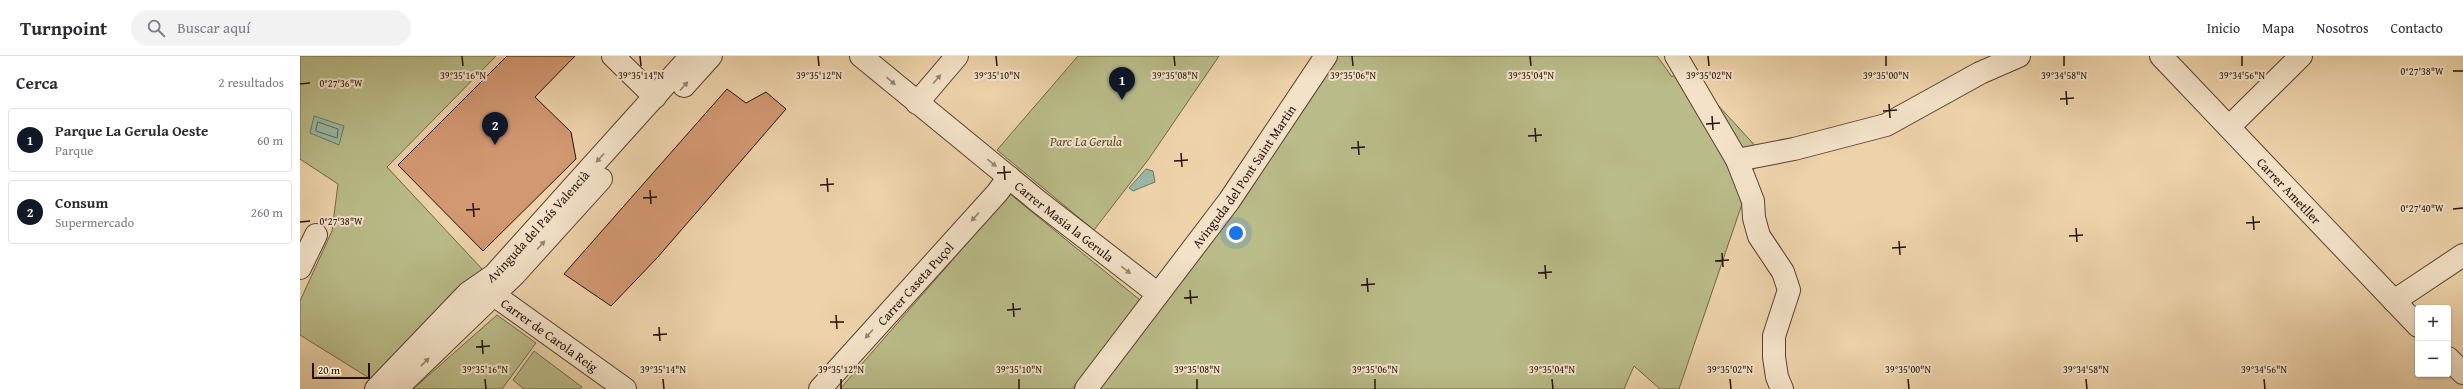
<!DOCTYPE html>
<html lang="es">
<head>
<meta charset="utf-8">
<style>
	body { margin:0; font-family:"Gentium Book Plus",serif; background:#f2f2f3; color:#2b2b33 }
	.controls { position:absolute; right:12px; bottom:12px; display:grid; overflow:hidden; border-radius:4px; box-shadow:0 1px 3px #0004 }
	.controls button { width:36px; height:36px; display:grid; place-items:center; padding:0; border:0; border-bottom:1px solid #e1e1e2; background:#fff; color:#2b2b33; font:20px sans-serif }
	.scale { position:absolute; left:12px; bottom:10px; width:58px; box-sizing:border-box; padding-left:4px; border:2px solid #261007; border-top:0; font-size:11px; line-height:14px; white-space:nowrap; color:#261007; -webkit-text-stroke:3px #f3e2c8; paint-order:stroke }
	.you { position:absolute; left:936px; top:177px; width:14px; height:14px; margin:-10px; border:3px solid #fff; border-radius:50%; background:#1a73e8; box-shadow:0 0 0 6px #1a73e833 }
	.badge { display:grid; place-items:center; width:26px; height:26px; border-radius:50%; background:#111827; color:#fff; font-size:13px; font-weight:700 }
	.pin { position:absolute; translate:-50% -33px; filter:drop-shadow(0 1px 2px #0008) }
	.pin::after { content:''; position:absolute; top:21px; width:14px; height:12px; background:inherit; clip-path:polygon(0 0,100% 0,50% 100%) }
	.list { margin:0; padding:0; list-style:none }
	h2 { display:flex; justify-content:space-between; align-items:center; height:52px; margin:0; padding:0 16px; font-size:17px }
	h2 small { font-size:13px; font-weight:400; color:#7c7c81 }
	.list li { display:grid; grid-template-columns:26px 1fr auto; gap:12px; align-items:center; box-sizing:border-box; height:64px; margin:0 8px 8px; padding:0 8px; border:1px solid #e1e1e2; border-radius:4px }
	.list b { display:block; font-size:15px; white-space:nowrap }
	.list p { margin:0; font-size:13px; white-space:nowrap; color:#7c7c81 }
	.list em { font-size:13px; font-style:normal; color:#7c7c81 }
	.icon { flex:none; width:22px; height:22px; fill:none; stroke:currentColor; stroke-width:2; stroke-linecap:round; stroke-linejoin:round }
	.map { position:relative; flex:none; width:2163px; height:333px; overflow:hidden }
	header { display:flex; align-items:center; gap:24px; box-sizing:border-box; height:56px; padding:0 20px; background:#fff; border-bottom:1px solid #e1e1e2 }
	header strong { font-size:19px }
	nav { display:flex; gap:22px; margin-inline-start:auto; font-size:14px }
	.search { width:280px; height:36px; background:#f2f2f3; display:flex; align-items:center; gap:10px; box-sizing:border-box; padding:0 14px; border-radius:22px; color:#7c7c81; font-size:15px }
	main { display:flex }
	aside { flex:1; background:#fff }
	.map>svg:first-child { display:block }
	.green { fill:#b9bb88; stroke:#706648 }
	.water { fill:#9ab8a5; stroke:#6c7566 }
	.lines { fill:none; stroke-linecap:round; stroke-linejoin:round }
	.shore { stroke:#606456; stroke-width:1 }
	.building { fill:#d29872; stroke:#261007 }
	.minor-casing { stroke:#584030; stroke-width:24 }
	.minor { stroke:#f3e2c8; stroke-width:22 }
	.oneway { fill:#978471 }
	.ticks { fill:none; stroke:#261007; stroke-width:1.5 }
	.labels { text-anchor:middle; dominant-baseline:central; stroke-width:4; stroke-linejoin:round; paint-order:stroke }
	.park-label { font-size:13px; font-style:italic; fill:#594c34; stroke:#f3e2c8 }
	.street-label { font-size:13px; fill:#261007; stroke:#f3e2c8 }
	.ticks-label { font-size:10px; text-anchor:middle; fill:#261007; stroke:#f3e2c8; stroke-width:4; stroke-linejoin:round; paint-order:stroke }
</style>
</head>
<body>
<header>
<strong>Turnpoint</strong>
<div class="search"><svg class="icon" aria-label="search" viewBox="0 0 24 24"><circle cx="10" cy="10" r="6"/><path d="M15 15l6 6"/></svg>Buscar aquí</div>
<nav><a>Inicio</a><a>Mapa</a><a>Nosotros</a><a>Contacto</a></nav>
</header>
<main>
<aside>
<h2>Cerca<small>2 resultados</small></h2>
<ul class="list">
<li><span class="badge">1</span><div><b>Parque La Gerula Oeste</b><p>Parque</p></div><em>60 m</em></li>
<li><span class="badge">2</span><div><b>Consum</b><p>Supermercado</p></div><em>260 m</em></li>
</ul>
</aside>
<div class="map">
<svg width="2163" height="333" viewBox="0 0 2163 333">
	<rect width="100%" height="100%" fill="#edd2aa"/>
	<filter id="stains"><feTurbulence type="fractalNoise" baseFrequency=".005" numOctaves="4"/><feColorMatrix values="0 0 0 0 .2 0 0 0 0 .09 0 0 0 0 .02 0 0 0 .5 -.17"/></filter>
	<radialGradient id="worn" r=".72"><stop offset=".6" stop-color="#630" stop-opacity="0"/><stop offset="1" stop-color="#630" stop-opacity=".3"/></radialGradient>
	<g class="green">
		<path d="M0,0H196L87,111L182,213L114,286L74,325L0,279V245L32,175L38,128L0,103Z"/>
		<path d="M778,0H919L848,104L794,174L697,94Z"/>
		<path d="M1018,0H1357L1372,21L1382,10L1460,95L1379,333H1360L1334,310L1324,333H790Z"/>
		<path d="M710,138L840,244L772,333H540Z"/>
		<path d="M197,259L236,287L202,333H113Z"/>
		<path d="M234,295L282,331L280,333H224L213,324Z"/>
	</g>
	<g class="water">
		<path d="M14,60L44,70L39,89L10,77Z"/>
		<path d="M846,113L853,115L855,126L833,135L829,132Z"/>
	</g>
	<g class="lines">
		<path class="shore" d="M18,66L38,73L37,82L16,75Z"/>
	</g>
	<g class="building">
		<path d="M207,0H275L235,41L271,76L276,103L183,195L98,109Z"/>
		<path d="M427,33L446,47L466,36L486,53L357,202L311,250L264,218Z"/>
	</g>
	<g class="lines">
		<defs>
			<g id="minor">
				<path d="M313,0L355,41"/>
				<path id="s1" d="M561,0L739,146L858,238"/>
				<path d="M1376,0L1437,104L1453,145L1454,162L1459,180L1483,216L1489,234L1474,280V301L1477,321L1482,333"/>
				<path id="s2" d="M1861,0L2118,270"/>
				<path d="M384,30L411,0"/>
				<path d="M617,47L657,0"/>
				<path d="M1929,71L2001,0"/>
				<path d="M1437,104L1494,93L1586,69L1680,17L1719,0"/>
				<path d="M0,212L16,179"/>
				<path id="s3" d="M181,243L194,239L325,333"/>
				<path d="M2094,245L2163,199"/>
				<path d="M2148,302L2163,317"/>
				<path id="s4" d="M76,333L168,237L194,219L391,0"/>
				<path d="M96,333L215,218L301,123"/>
				<path id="s5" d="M520,333L697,137L709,121"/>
				<path id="s6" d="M786,333L929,145L1026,0"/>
			</g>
		</defs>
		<use href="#minor" class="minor-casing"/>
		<use href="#minor" class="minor"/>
	</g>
	<defs><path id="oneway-solid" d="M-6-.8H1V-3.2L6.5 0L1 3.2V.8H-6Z"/></defs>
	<g class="oneway">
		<use href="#oneway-solid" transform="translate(637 23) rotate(-49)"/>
		<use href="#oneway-solid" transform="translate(591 25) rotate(40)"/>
		<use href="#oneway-solid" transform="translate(384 30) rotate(-48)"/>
		<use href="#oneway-solid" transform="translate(300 102) rotate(133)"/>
		<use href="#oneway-solid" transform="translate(692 107) rotate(39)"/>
		<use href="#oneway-solid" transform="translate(675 161) rotate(132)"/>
		<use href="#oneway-solid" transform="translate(241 189) rotate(-48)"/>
		<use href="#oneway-solid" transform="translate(826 214) rotate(38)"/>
		<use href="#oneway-solid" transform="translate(569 278) rotate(132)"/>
		<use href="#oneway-solid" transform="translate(125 306) rotate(-44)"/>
	</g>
	<path class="ticks" d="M162,0L163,10M340,0L341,10M518,0L519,10M696,0L697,10M874,0L875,10M1052,0L1053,10M1230,0L1231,10M1408,0L1409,10M1586,0V10M1764,0V10M1942,0V10M2153,15H2163M0,28L10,27M1766,35L1767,49M1760,43L1774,42M1589,48L1590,62M1583,55L1597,54M1412,60L1413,74M1406,68L1420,67M1235,72L1236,86M1228,80L1242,79M1058,85L1059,99M1051,92L1065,91M881,97L882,111M874,105L888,104M704,110L705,124M697,117L711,116M527,122L528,136M520,129L534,128M350,134L351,148M343,142L357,141M173,147L174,161M2153,153L2163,152M166,154L180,153M1953,160L1954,174M0,166L10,165M1946,167L1960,166M1776,172L1777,186M1769,180L1783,179M1599,185L1600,199M1592,192L1606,191M1422,197L1423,211M1415,205L1429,204M1245,209L1246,223M1238,217L1252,216M1067,222L1068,236M1061,229L1075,228M890,234L891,248M884,242L898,241M713,247L714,261M707,254L721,253M536,259L537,273M530,266H544M359,271L360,285M353,279L367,278M182,284L183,298M176,291L190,290M185,323L186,333M363,323L364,333M541,323V333M719,323V333M897,323V333M1075,323V333M1252,323L1253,333M1430,323L1431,333M1608,323L1609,333M1786,323L1787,333M1964,323L1965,333"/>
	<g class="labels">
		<g class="park-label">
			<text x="786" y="85">Parc La Gerula</text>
		</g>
		<g class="street-label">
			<text stroke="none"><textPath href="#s6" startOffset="265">Avinguda del Pont Saint Martin</textPath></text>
			<text stroke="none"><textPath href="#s2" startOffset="186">Carrer Ametller</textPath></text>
			<text stroke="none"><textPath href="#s1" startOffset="262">Carrer Masia la Gerula</textPath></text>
			<text stroke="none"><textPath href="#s4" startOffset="230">Avinguda del País Valencià</textPath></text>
			<text stroke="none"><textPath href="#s5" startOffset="142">Carrer Caseta Puçol</textPath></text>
			<text stroke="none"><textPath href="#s3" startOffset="82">Carrer de Carola Reig</textPath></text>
		</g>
	</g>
	<g class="ticks-label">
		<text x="2122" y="19">0°27'38"W</text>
		<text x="163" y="23">39°35'16"N</text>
		<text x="341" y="23">39°35'14"N</text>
		<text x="519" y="23">39°35'12"N</text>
		<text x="697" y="23">39°35'10"N</text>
		<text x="875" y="23">39°35'08"N</text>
		<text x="1053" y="23">39°35'06"N</text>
		<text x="1231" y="23">39°35'04"N</text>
		<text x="1409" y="23">39°35'02"N</text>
		<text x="1586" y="23">39°35'00"N</text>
		<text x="1764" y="23">39°34'58"N</text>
		<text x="1942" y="23">39°34'56"N</text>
		<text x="41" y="31">0°27'36"W</text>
		<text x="2122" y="156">0°27'40"W</text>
		<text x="41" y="169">0°27'38"W</text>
		<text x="185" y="317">39°35'16"N</text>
		<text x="363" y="317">39°35'14"N</text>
		<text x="541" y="317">39°35'12"N</text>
		<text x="719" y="317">39°35'10"N</text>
		<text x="897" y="317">39°35'08"N</text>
		<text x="1075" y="317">39°35'06"N</text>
		<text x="1252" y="317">39°35'04"N</text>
		<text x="1430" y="317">39°35'02"N</text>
		<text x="1608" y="317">39°35'00"N</text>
		<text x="1786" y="317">39°34'58"N</text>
		<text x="1964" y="317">39°34'56"N</text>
	</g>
	<rect width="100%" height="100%" filter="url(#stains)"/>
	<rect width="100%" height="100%" fill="url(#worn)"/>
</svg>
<div class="controls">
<button>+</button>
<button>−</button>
</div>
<div class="scale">20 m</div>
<div class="you"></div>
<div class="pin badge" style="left:822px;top:44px">1</div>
<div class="pin badge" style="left:195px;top:89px">2</div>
</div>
</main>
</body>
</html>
